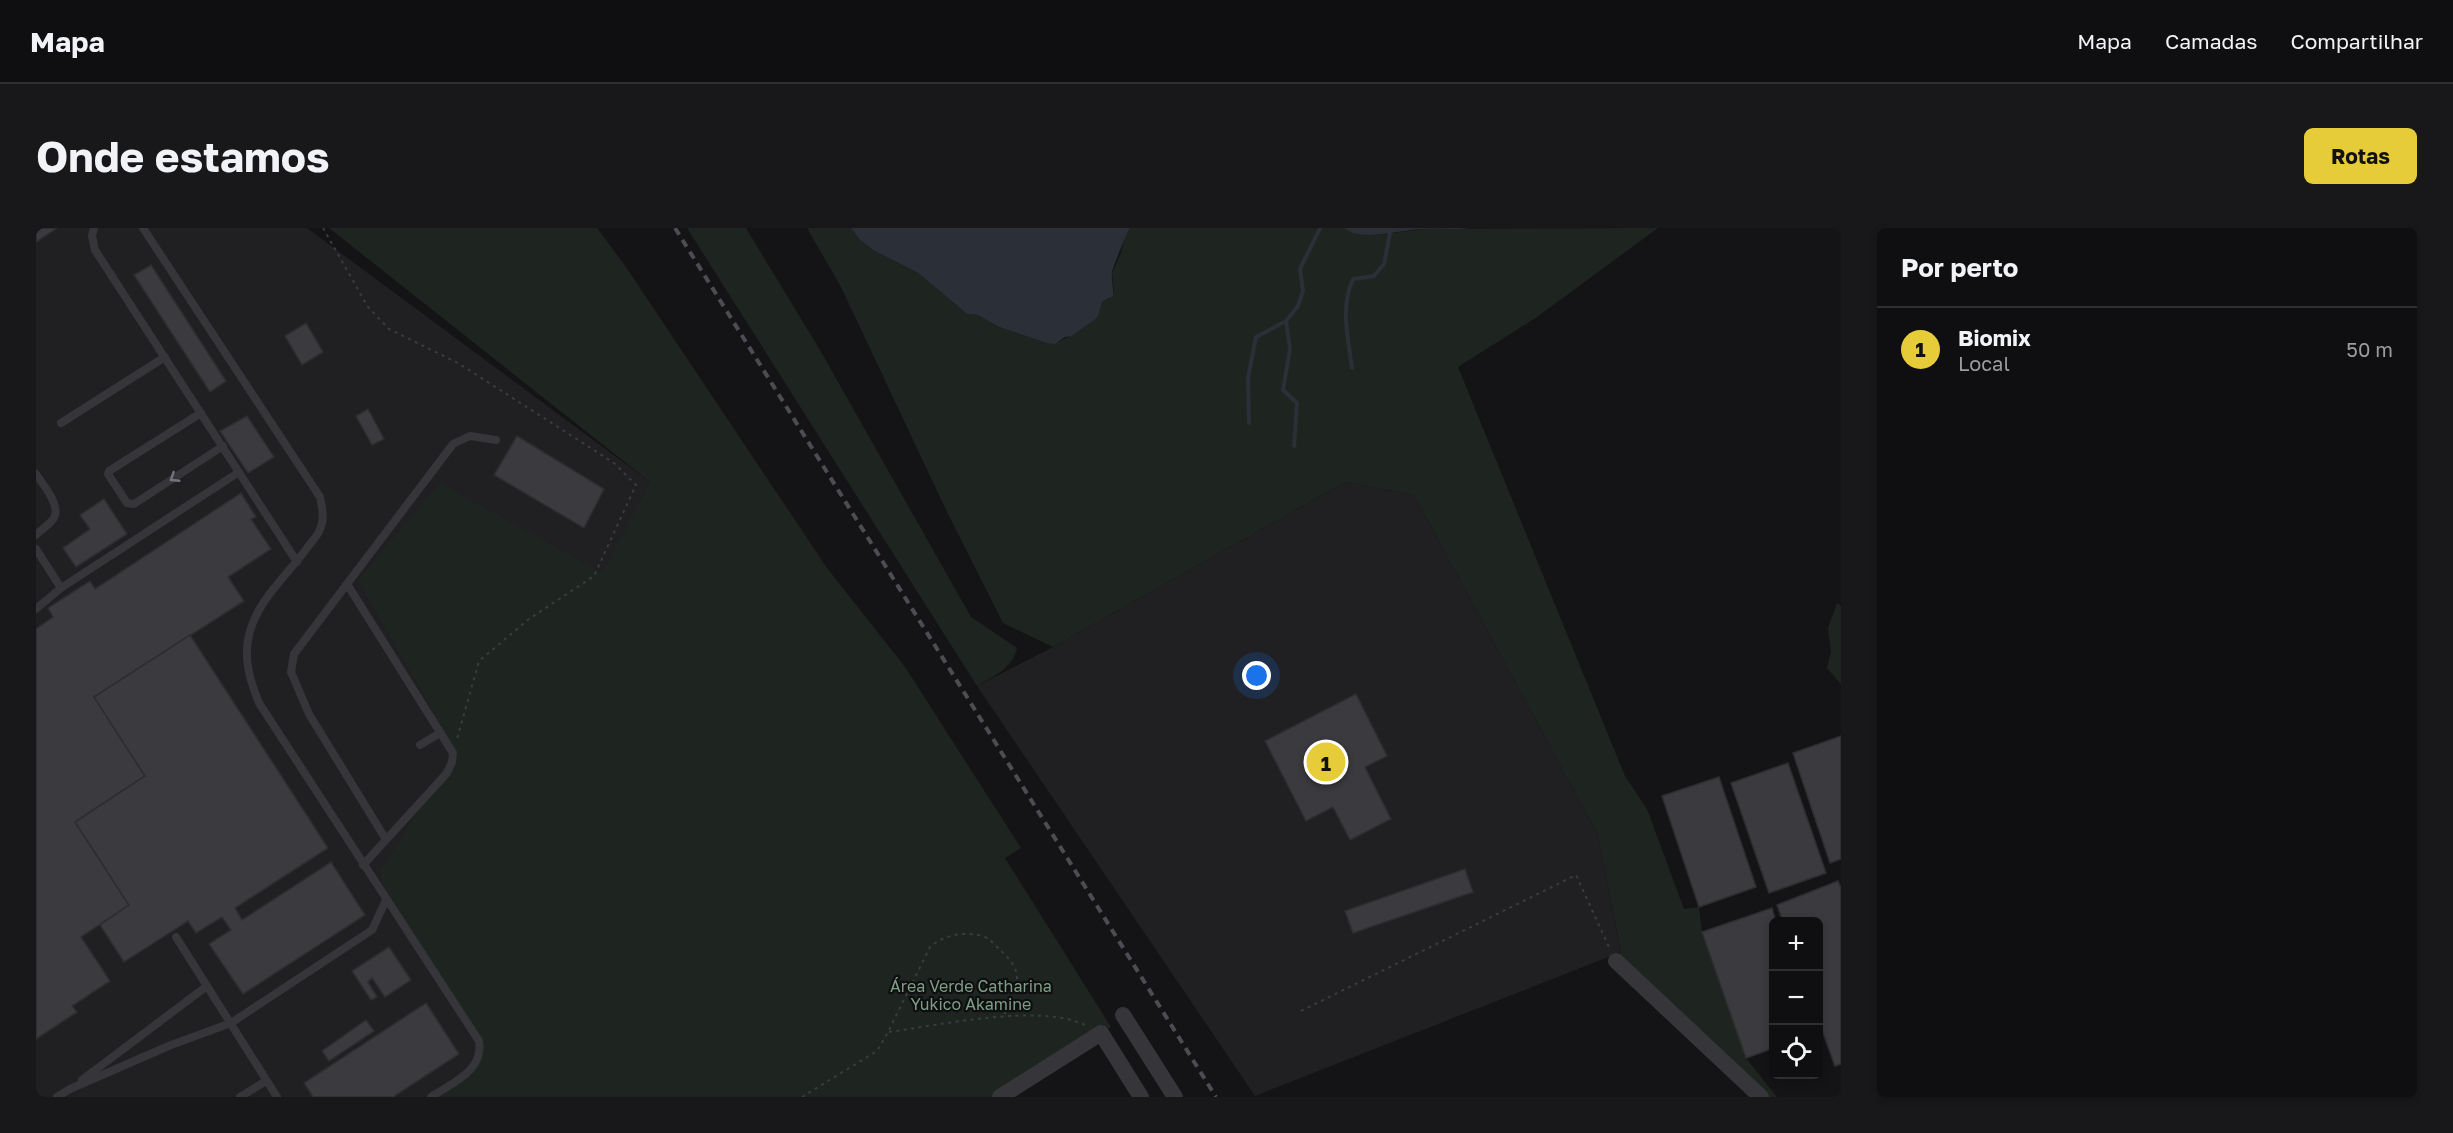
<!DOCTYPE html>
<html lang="pt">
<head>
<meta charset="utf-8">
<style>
	body { margin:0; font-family:"Golos Text",sans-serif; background:#181719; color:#f1f3f6 }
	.controls { position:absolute; right:18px; bottom:18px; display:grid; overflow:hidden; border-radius:9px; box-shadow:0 3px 9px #0003 }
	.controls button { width:54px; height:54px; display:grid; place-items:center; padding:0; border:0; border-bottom:2px solid #2f2e30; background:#0f0e10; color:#f1f3f6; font:30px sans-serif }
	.you { position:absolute; left:1221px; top:448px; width:21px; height:21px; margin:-15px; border:4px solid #fff; border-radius:50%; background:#1a73e8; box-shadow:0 0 0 9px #1a73e833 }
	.badge { display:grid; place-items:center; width:39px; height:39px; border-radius:50%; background:#e7cc39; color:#111; font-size:20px; font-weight:700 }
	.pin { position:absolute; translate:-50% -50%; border:3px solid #fff; box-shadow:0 2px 6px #0006 }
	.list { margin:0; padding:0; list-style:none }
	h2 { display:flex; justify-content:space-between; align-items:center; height:78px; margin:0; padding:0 24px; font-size:26px }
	h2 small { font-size:20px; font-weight:400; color:#9b9c9f }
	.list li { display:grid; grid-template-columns:39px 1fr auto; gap:18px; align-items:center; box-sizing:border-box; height:84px; padding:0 24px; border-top:2px solid #2f2e30 }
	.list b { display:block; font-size:22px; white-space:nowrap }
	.list p { margin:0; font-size:20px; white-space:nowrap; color:#9b9c9f }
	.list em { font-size:20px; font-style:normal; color:#9b9c9f }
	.icon { flex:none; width:33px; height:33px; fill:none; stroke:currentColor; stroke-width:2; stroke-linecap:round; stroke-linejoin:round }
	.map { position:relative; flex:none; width:1805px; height:869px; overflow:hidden; border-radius:9px }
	header { display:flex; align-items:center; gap:36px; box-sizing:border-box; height:84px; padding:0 30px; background:#0f0e10; border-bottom:2px solid #2f2e30 }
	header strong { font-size:28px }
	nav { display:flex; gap:33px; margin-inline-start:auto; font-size:21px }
	.intro { display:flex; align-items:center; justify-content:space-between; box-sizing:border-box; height:144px; padding:0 36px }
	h1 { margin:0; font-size:42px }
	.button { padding:15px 27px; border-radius:9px; background:#e7cc39; color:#111; font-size:21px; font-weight:700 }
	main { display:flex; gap:36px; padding:0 36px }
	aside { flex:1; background:#0f0e10; border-radius:9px; box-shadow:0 3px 9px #0003 }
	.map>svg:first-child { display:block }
	.built { fill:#201f22 }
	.green { fill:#1e2520 }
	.water { fill:#2a2f38 }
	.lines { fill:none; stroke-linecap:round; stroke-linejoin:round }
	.stream { stroke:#2a2f38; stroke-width:4 }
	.building { fill:#3b3b3f; stroke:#2e2e31; stroke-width:1.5 }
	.path { stroke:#3b3b41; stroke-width:2; stroke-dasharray:3 4.5; stroke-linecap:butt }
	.lane { stroke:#35353a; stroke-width:8 }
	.street { stroke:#35353a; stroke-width:16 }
	.rail { stroke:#4c4c53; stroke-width:4; stroke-dasharray:8 6; stroke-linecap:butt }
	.oneway { stroke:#73747e }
	.labels { text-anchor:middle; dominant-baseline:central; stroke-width:4.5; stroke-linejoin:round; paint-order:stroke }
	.park-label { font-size:16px; fill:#7e9f86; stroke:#0f0e10 }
</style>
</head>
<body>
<header>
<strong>Mapa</strong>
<nav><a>Mapa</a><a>Camadas</a><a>Compartilhar</a></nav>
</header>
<div class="intro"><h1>Onde estamos</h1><a class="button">Rotas</a></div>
<main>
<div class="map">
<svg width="1805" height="869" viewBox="0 0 1805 869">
	<rect width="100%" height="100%" fill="#141315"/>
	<g class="built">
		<path d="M0,0H271L614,254L552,869H0Z"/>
		<path d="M1309,254L1378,267L1562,607L1585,724L1219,868L941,458L1017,419Z"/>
	</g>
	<g class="green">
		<path d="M293,0H561L588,36L791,340L869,439L985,620L969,630L1075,799L964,869H395L435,842L443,813L350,672L344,642L365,611L418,521L322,352L404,255L567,345L614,254Z"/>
		<path d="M651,0H710L784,122L935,389L981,420C976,441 958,448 941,458Z"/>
		<path d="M771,0H815L824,12L837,22L882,45L931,86L942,87L963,99L1011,115L1022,114L1040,105L1057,93L1066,74L1073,71L1078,63L1076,45L1085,25L1089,7L1094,0H1308L1312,3L1341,7L1388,1L1622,0L1501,89L1422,139L1589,548L1611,581L1648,681L1663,679L1666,704L1710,830L1741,869H1725L1580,733L1585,723L1562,607L1378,267L1309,254L1017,419L967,395L911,284L805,59Z"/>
		<path d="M1801,375L1805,378V456L1791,440L1795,424L1792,400Z"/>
	</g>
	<g class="water">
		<path d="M815,0H1094C1090,6 1078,37 1076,44C1075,51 1078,60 1077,68L1066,74L1062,88L1057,93L1036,108L1029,109L1019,116L1011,115L963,99L942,87L931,86L882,45L837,22L824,12Z"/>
		<path d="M1308,0H1434C1419,2 1403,0 1387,1C1366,1 1325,15 1308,0Z"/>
	</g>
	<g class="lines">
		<g class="stream">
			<path d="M1316,140C1312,110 1304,79 1317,51L1338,48L1348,36L1354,5"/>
			<path d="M1213,195L1212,150L1220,109L1250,93"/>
			<path d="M1258,218L1261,175L1247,162L1254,121L1250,93L1262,78L1267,63L1264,41L1284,0"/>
		</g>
	</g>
	<g class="building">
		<path d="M0,0H21L0,14Z"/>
		<path d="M115,37L190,153L174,164L98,47Z"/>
		<path d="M270,95L287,124L266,137L249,108Z"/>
		<path d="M332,181L348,211L336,217L320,188Z"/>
		<path d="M211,188L238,229L212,245L184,203Z"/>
		<path d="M481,208L568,261L548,300L458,247Z"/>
		<path d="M205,265L220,289L215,291L235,321L192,349L208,373L58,469L109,548L39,594L93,677L45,709L74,753L36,778L41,784L0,811V401L17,389L12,380L54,353L59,361Z"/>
		<path d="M68,271L91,306L40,339L27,320L54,301L44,287Z"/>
		<path d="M154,407L292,620L199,680L206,692L295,634L329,687L207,766L173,716L195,702L186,689L160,705L152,693L88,734L64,697L93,677L39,594L109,548L58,469Z"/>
		<path d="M1320,466L1351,528L1329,539L1355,591L1314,612L1297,579L1270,593L1229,513Z"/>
		<path d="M1805,508V631L1794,635L1757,525Z"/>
		<path d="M1752,535L1790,645L1733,665L1695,555Z"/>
		<path d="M1683,549L1720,659L1663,679L1626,568Z"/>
		<path d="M1429,641L1437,664L1317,705L1309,683Z"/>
		<path d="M1802,653L1805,660V836L1799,838L1782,791V694H1747L1741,677Z"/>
		<path d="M1736,680L1740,694H1738V820L1710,830L1666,704Z"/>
		<path d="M353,719L375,752L349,769L336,750L332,754L341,769L335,772L316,743Z"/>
		<path d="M390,775L423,826L357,869H277L268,855Z"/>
		<path d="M330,792L338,803L293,833L286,823Z"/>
	</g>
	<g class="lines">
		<g class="path">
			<path d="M287,0L332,79L353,101L422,135L578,235L600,257L558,348L493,391L443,433L421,511"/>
			<path d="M1265,783L1540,647L1573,719"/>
			<path d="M853,804C905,797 1003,775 1049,797"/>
			<path d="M766,869L841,823L852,804L894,719C908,706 934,702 951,710C956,713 961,719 965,723C973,730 981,739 981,750C982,763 973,778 967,789"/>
		</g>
		<g class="lane">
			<path d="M58,0L56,8L59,22L261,334"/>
			<path d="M107,0L284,269C286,279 289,291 284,301C282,308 275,314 271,320C250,349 218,375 212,412C208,434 215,455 223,475L443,813C448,843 416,855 395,869"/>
			<path d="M165,185L73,243L72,246L91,275L98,276L187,218"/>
			<path d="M25,195L129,129"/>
			<path d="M0,246C7,257 25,277 18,290C14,296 5,302 0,307"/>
			<path d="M0,321L25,360"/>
			<path d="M311,356L417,525L416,534L411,545L327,637"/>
			<path d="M0,381L25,360L203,244"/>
			<path d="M384,517L404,505"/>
			<path d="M349,610L273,486L255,444L258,426L417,216L434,208L460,212"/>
			<path d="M140,709L241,869"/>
			<path d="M46,852L171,758"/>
			<path d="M21,869L34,861L135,817L195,795L336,702L350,672"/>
			<path d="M204,869L230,853"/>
		</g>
		<g class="street">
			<path d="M1580,733L1725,869"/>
			<path d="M1087,787L1139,869"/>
			<path d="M964,869L1065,805L1105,869"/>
		</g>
		<path class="rail" d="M639,0L1180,869"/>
	</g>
	<defs><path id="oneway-chevron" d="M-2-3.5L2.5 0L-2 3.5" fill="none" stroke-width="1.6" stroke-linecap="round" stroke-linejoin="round" transform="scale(1.5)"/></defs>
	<use class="oneway" href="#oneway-chevron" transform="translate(138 250) rotate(147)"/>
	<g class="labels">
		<g class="park-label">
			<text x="935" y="758">Área Verde Catharina<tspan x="935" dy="18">Yukico Akamine</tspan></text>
		</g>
	</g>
</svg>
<div class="controls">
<button>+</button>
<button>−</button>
<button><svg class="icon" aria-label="locate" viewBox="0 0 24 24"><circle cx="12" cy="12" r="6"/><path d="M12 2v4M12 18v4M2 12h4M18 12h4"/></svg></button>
</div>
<div class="you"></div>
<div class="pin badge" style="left:1290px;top:534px">1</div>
</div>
<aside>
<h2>Por perto<small></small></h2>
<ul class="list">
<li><span class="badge">1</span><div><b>Biomix</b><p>Local</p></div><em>50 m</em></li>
</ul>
</aside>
</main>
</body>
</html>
